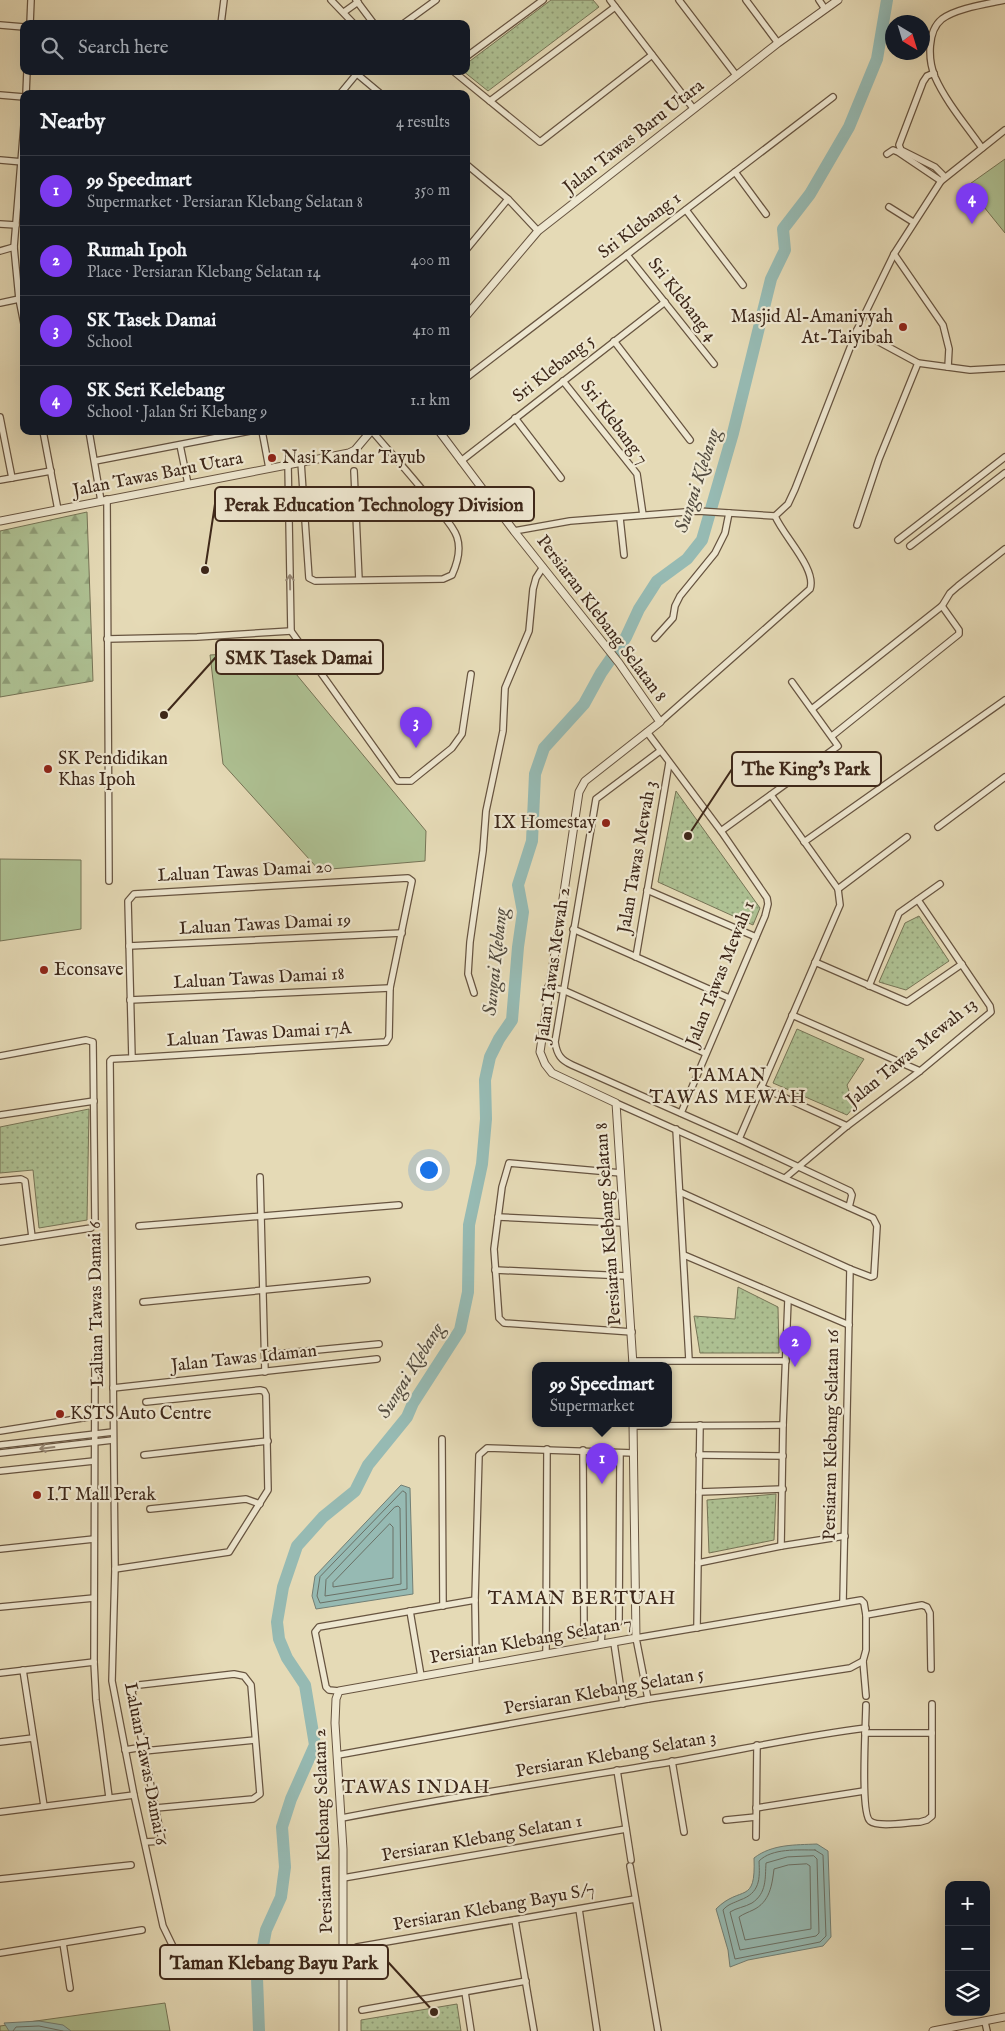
<!DOCTYPE html>
<html lang="en">
<head>
<meta charset="utf-8">
<style>
	body { margin:0; font-family:"IM FELL English",serif; background:#20242c; color:#f1f3f6 }
	.controls { position:absolute; right:15px; bottom:15px; display:grid; overflow:hidden; border-radius:10px; box-shadow:0 5px 20px #0002 }
	.controls button { width:45px; height:45px; display:grid; place-items:center; padding:0; border:0; border-bottom:1px solid #363941; background:#171b24; color:#f1f3f6; font:25px sans-serif }
	.compass { position:absolute; left:885px; top:15px; width:45px; height:45px; border-radius:50%; background:#171b24; box-shadow:0 5px 20px #0002; rotate:142deg }
	.you { position:absolute; left:428px; top:1169px; width:18px; height:18px; margin:-12px; border:4px solid #fff; border-radius:50%; background:#1a73e8; box-shadow:0 0 0 8px #1a73e833 }
	.badge { display:grid; place-items:center; width:32px; height:32px; border-radius:50%; background:#7c3aed; color:#fff; font-size:16px; font-weight:700 }
	.pin { position:absolute; translate:-50% -41px; filter:drop-shadow(0 1px 2px #0008) }
	.pin::after { content:''; position:absolute; top:26px; width:18px; height:15px; background:inherit; clip-path:polygon(0 0,100% 0,50% 100%) }
	.popup { position:absolute; left:532px; top:1362px; width:140px; height:65px; box-sizing:border-box; display:grid; place-content:center; border-radius:10px; background:#171b24; filter:drop-shadow(0 1px 4px #0005); font-size:16px; white-space:nowrap; color:#9ea1a6 }
	.popup b { font-size:19px; color:#f1f3f6 }
	.popup::after { content:''; position:absolute; left:50%; top:100%; margin-left:-10px; border:10px solid transparent; border-top-color:#171b24 }
	.list { margin:0; padding:0; list-style:none }
	h2 { display:flex; justify-content:space-between; align-items:center; height:65px; margin:0; padding:0 20px; font-size:21px }
	h2 small { font-size:16px; font-weight:400; color:#9ea1a6 }
	.list li { display:grid; grid-template-columns:32px 1fr auto; gap:15px; align-items:center; box-sizing:border-box; height:70px; padding:0 20px; border-top:1px solid #363941 }
	.list b { display:block; font-size:19px; white-space:nowrap }
	.list p { margin:0; font-size:16px; white-space:nowrap; color:#9ea1a6 }
	.list em { font-size:16px; font-style:normal; color:#9ea1a6 }
	.icon { flex:none; width:28px; height:28px; fill:none; stroke:currentColor; stroke-width:2; stroke-linecap:round; stroke-linejoin:round }
	.map { position:relative; flex:none; width:1005px; height:2031px; overflow:hidden }
	.search { position:absolute; background:#171b24; box-shadow:0 5px 20px #0002; left:20px; top:20px; width:450px; height:55px; display:flex; align-items:center; gap:12px; box-sizing:border-box; padding:0 18px; border-radius:10px; color:#9ea1a6; font-size:19px }
	.panel { position:absolute; background:#171b24; box-shadow:0 5px 20px #0002; left:20px; top:90px; width:450px; height:345px; border-radius:10px }
	.map>svg:first-child { display:block }
	.grass { fill:#aec193; stroke:#767456 }
	.forest { fill:url(#forest-firs); stroke:#767456 }
	.park { fill:url(#park-dots); stroke:#767456 }
	.water { fill:#96bab3; stroke:#727f75 }
	.lines { fill:none; stroke-linecap:round; stroke-linejoin:round }
	.shore { stroke:#6a7066; stroke-width:1 }
	.river { stroke:#96bab3; stroke-width:12 }
	.minor-casing { stroke:#675440; stroke-width:8 }
	.tertiary-casing { stroke:#675440; stroke-width:9 }
	.minor { stroke:#eee7d0; stroke-width:5.5 }
	.tertiary { stroke:#eee7d0; stroke-width:7 }
	.oneway { stroke:#968774 }
	.poi-dot { fill:#8f2418; stroke:#eee7d0; stroke-width:2 }
	.labels { text-anchor:middle; dominant-baseline:central; stroke-width:4.5; stroke-linejoin:round; paint-order:stroke }
	.street-label { font-size:18px; fill:#3d2719; stroke:#eee7d0 }
	.poi-label { font-size:18px; fill:#3d2719; stroke:#eee7d0; text-anchor:start }
	.water-label { font-size:19px; font-style:italic; fill:#534c40; stroke:#eee7d0 }
	.neighbourhood-label { font-size:19px; letter-spacing:1px; fill:#3d2719; stroke:#eee7d0 }
	.leader { fill:none; stroke:#3d2719; stroke-width:2 }
	.callout-dot { fill:#3d2719; stroke:#eee7d0; stroke-width:2 }
	.callout { fill:#eee7d0; stroke:#3d2719; stroke-width:2 }
	.callout-label { font-size:19px; text-anchor:middle; font-weight:bold; fill:#3d2719 }
</style>
</head>
<body>
<div class="map">
<svg width="1005" height="2031" viewBox="0 0 1005 2031">
	<defs>
		<pattern id="forest-firs" width="22" height="20" patternUnits="userSpaceOnUse" patternTransform="scale(1.25)"><rect width="22" height="20" fill="#aec193"/><path d="M5 1l3.5 6h-7zM16 11l3.5 6h-7z" fill="#8f9d77"/></pattern>
		<pattern id="park-dots" width="8" height="8" patternUnits="userSpaceOnUse" patternTransform="scale(1.25)"><rect width="8" height="8" fill="#aec193"/><path d="M2 2h.1M6 6h.1" fill="none" stroke="#8f9d77" stroke-width="1.8" stroke-linecap="round"/></pattern>
	</defs>
	<rect width="100%" height="100%" fill="#e5dab6"/>
	<filter id="stains"><feTurbulence type="fractalNoise" baseFrequency=".004" numOctaves="4"/><feColorMatrix values="0 0 0 0 .2 0 0 0 0 .09 0 0 0 0 .02 0 0 0 .5 -.17"/></filter>
	<radialGradient id="worn" r=".72"><stop offset=".6" stop-color="#630" stop-opacity="0"/><stop offset="1" stop-color="#630" stop-opacity=".3"/></radialGradient>
	<g class="grass">
		<path d="M1005,159V233L967,186Z"/>
		<path d="M277,651L426,831L425,861L319,870L223,764L210,655Z"/>
		<path d="M0,859L81,860V929L0,941Z"/>
		<path d="M165,2003L170,2031H0V2026Z"/>
	</g>
	<path class="forest" d="M87,512L93,681L0,697V531Z"/>
	<g class="park">
		<path d="M551,0H593L599,7L488,91L463,71H466V64Z"/>
		<path d="M676,791L760,908L753,925L658,882Z"/>
		<path d="M919,916L949,961L906,990L879,982L905,923Z"/>
		<path d="M797,1029L864,1059L847,1085L854,1107L847,1115L773,1083Z"/>
		<path d="M89,1109L87,1220L39,1228L33,1170L0,1173V1127Z"/>
		<path d="M738,1287L778,1307L779,1353H700L694,1316L735,1319Z"/>
		<path d="M776,1494L774,1540L709,1553L707,1500Z"/>
		<path d="M457,2004L461,2031H361V2020Z"/>
	</g>
	<g class="water">
		<path d="M401,1485L410,1488L413,1594L316,1609L312,1596L315,1576Z"/>
		<path d="M817,1844L828,1851L831,1937L823,1946L748,1960L730,1967L728,1950L716,1909C741,1884 756,1906 754,1858C772,1844 795,1845 817,1844Z"/>
		<path d="M39,2021L63,2025L71,2031H9L4,2023Z"/>
	</g>
	<g class="lines">
		<g class="shore">
			<path d="M403,1491L406,1493L407,1589L320,1603L317,1596L320,1577Z"/>
			<path d="M395,1507L398,1506L400,1508L401,1584L325,1596L326,1580Z"/>
			<path d="M390,1524L393,1527V1578L333,1587V1583Z"/>
			<path d="M815,1850L823,1855L826,1936L820,1942L735,1959L723,1910C728,1904 734,1903 740,1900C760,1893 760,1879 759,1861C772,1848 798,1850 815,1850Z"/>
			<path d="M814,1856L817,1859L819,1933L816,1936L740,1950L730,1912C736,1908 745,1907 752,1903C767,1893 765,1878 766,1863L787,1857Z"/>
			<path d="M807,1864L810,1866L811,1929L745,1940L739,1917C743,1914 749,1912 753,1910C770,1902 772,1885 774,1869L788,1865Z"/>
			<path d="M13,2031L16,2027L39,2026L63,2031"/>
		</g>
		<path class="river" d="M259,2031L257,1978L266,1930L281,1897L285,1867L282,1827L291,1799L315,1745L305,1685L287,1658L279,1639L277,1622L283,1587L297,1546L323,1517L355,1491L368,1465L407,1417L413,1403L460,1330L468,1292L469,1225L482,1164L486,1119L485,1080L490,1057L499,1039L512,1020L518,947L523,912L518,885L532,841L535,774L544,748L584,704L601,673L626,637L639,609L657,581L687,559L702,540L733,433L771,279L785,250L783,229L810,194L849,127L877,59L887,0"/>
		<defs>
			<g id="minor">
				<path d="M331,0L354,24"/>
				<path d="M356,0L374,24"/>
				<path d="M610,0L693,108"/>
				<path d="M679,0L736,75"/>
				<path d="M746,0L778,43"/>
				<path d="M819,0L825,9"/>
				<path d="M344,12L358,2"/>
				<path d="M30,24L31,0"/>
				<path d="M221,24L224,0"/>
				<path d="M403,24L436,0"/>
				<path d="M0,25L24,27"/>
				<path d="M466,57L543,0"/>
				<path d="M453,71L540,142L652,55"/>
				<path d="M934,73L927,76L923,82L899,145L901,150L935,167L945,177"/>
				<path d="M357,74L381,94"/>
				<path d="M26,94L27,71"/>
				<path d="M340,94L359,71"/>
				<path d="M0,95L24,97"/>
				<path d="M490,101L615,7"/>
				<path d="M24,125L14,247L19,299L24,324"/>
				<path d="M982,148C966,125 946,102 935,77C928,60 927,31 942,19C957,8 987,4 1005,0"/>
				<path d="M887,154L893,150L898,152L941,181"/>
				<path d="M0,160L23,162"/>
				<path d="M466,164L508,199L538,231"/>
				<path d="M735,172L766,214"/>
				<path d="M889,207L913,222"/>
				<path d="M686,210L743,285"/>
				<path d="M0,224L16,225"/>
				<path d="M466,250L508,199"/>
				<path d="M0,251L14,247"/>
				<path d="M894,254L943,325L949,349L948,367"/>
				<path d="M627,255L714,364"/>
				<path d="M0,303L19,299"/>
				<path d="M857,330L918,363L970,370L1005,368"/>
				<path d="M614,341L690,440"/>
				<path d="M466,378L833,97"/>
				<path d="M563,381L637,474L643,515"/>
				<path d="M0,417L12,478"/>
				<path d="M515,418L561,478"/>
				<path d="M43,431L58,510"/>
				<path d="M89,431L101,501"/>
				<path d="M262,431L269,468"/>
				<path d="M180,445L188,484"/>
				<path d="M95,461L250,431"/>
				<path d="M461,461L665,302"/>
				<path d="M301,462L309,578L315,581L443,579L452,575C457,564 461,549 457,537C454,528 446,519 440,512C419,484 395,458 372,431"/>
				<path d="M288,464L291,631L398,781H411L452,748L462,734L471,674"/>
				<path d="M354,471L359,580"/>
				<path d="M0,480L51,471"/>
				<path d="M303,497L354,494"/>
				<path d="M107,499L109,881"/>
				<path d="M620,518L624,555"/>
				<path d="M857,525L879,459L918,363"/>
				<path d="M514,531L570,521L698,511L775,516L788,504L795,489L857,330L894,254L941,181L1005,130"/>
				<path d="M898,540L1005,457"/>
				<path d="M910,546L1005,473"/>
				<path d="M655,638L673,618L675,606L680,596L715,553L725,533L729,513"/>
				<path d="M107,639L197,637L291,631"/>
				<path d="M812,709L942,606L950,593L958,586L1005,549"/>
				<path d="M660,722L810,589C817,569 784,537 775,516"/>
				<path d="M647,732L721,831L767,898L768,904L765,916L681,1113"/>
				<path d="M832,736L959,634V630L942,606"/>
				<path d="M660,751L596,799L555,1042C557,1055 561,1060 572,1065L739,1139L850,1191L852,1195L849,1207"/>
				<path d="M938,827L1005,777"/>
				<path d="M721,831L838,746L792,682"/>
				<path d="M804,842L1005,700"/>
				<path d="M838,889L907,837"/>
				<path d="M647,890L756,937"/>
				<path d="M573,929L729,998"/>
				<path d="M129,946L402,933"/>
				<path d="M636,957L669,763"/>
				<path d="M815,962L907,1002L962,964"/>
				<path d="M869,986L899,913L940,884"/>
				<path d="M548,987L563,990L705,1053"/>
				<path d="M474,993L468,974L470,942L483,851L486,811L503,731L505,688L529,631L533,589L536,578L543,567"/>
				<path d="M130,1000L390,988"/>
				<path d="M792,1015L920,1071"/>
				<path d="M0,1056L86,1040L93,1042L95,1224L91,1228L0,1242"/>
				<path d="M132,1058L128,901L134,894L408,878L412,881L390,988L389,1037L386,1042L132,1058L112,1059L110,1061L115,1569L112,1681L134,1795L163,1926L179,1959L182,1972"/>
				<path d="M761,1087L847,1126"/>
				<path d="M616,1103L873,1218L877,1226L874,1276L871,1277L850,1269L680,1192"/>
				<path d="M0,1115L94,1101"/>
				<path d="M676,1129L689,1360"/>
				<path d="M739,1139L840,905L838,889L771,795"/>
				<path d="M621,1173L509,1163L502,1187L494,1249L499,1318L504,1323L632,1332"/>
				<path d="M260,1177L265,1372"/>
				<path d="M785,1178L847,1126L920,1071L991,1012L990,1006L918,900"/>
				<path d="M0,1181L21,1179L25,1181L32,1237"/>
				<path d="M498,1217L624,1223"/>
				<path d="M139,1226L399,1205"/>
				<path d="M684,1255L849,1325"/>
				<path d="M495,1270L627,1276"/>
				<path d="M143,1302L367,1280"/>
				<path d="M265,1355L379,1344"/>
				<path d="M95,1361L94,1662L96,1700L109,1797"/>
				<path d="M633,1361H786"/>
				<path d="M113,1388L377,1359"/>
				<path d="M634,1426L783,1425"/>
				<path d="M0,1431L95,1416"/>
				<path d="M442,1439L443,1606"/>
				<path d="M0,1445L113,1432"/>
				<path d="M583,1450L584,1635"/>
				<path d="M0,1453L113,1440"/>
				<path d="M144,1455L268,1441"/>
				<path d="M699,1455L783,1456"/>
				<path d="M0,1471L94,1461"/>
				<path d="M699,1492L783,1489"/>
				<path d="M150,1509L246,1499L260,1504"/>
				<path d="M781,1546L783,1425L788,1300"/>
				<path d="M0,1549L94,1539"/>
				<path d="M698,1563L781,1546L845,1536"/>
				<path d="M115,1569L229,1552L268,1490L266,1395L264,1391L260,1390L146,1402"/>
				<path d="M843,1602L850,1269"/>
				<path d="M0,1607L94,1598"/>
				<path d="M410,1611L421,1676"/>
				<path d="M697,1628L700,1425"/>
				<path d="M614,1643L623,1704"/>
				<path d="M601,1644L602,1630L615,1626L619,1622L620,1453"/>
				<path d="M546,1654L547,1449"/>
				<path d="M863,1661L866,1696"/>
				<path d="M476,1666L475,1600L479,1455L487,1448L634,1453"/>
				<path d="M23,1670L44,1806"/>
				<path d="M0,1673L94,1662"/>
				<path d="M339,1691L329,1690L326,1687L315,1632L319,1627L475,1600"/>
				<path d="M648,1699L636,1638L861,1600L864,1603L866,1615"/>
				<path d="M866,1705C866,1722 860,1813 870,1821C878,1828 909,1822 920,1822L927,1820L932,1816V1704"/>
				<path d="M865,1733H932"/>
				<path d="M0,1742L33,1738"/>
				<path d="M125,1750L143,1747"/>
				<path d="M144,1751L255,1740"/>
				<path d="M338,1755L648,1699L850,1668L863,1661L866,1650V1615L922,1605L927,1607L930,1613L931,1669"/>
				<path d="M672,1761L684,1832"/>
				<path d="M617,1770L631,1860"/>
				<path d="M756,1808L864,1791"/>
				<path d="M0,1812L134,1795"/>
				<path d="M342,1818C451,1797 561,1780 671,1762C736,1751 800,1736 866,1728"/>
				<path d="M726,1820L756,1817"/>
				<path d="M756,1837L757,1745"/>
				<path d="M145,1842L162,1841L132,1692V1690L139,1685L234,1674L244,1676L251,1685L260,1794L253,1799L156,1808"/>
				<path d="M630,1866L658,2031"/>
				<path d="M343,1878L626,1829"/>
				<path d="M0,1879L131,1865"/>
				<path d="M579,1909L597,2031"/>
				<path d="M515,1920L534,2031"/>
				<path d="M63,1943L70,1988"/>
				<path d="M357,1947L635,1899"/>
				<path d="M0,1953L142,1930"/>
				<path d="M465,1992L471,2031"/>
				<path d="M362,2010L526,1981"/>
				<path d="M985,2022L987,2031"/>
			</g>
			<g id="tertiary">
				<path d="M466,316L538,231L778,43L838,0"/>
				<path d="M439,431L514,531L619,663L660,722L585,781L579,792L540,1052L545,1064L552,1073L616,1103L633,1365"/>
				<path d="M0,521L349,453L355,450L371,431"/>
				<path d="M343,2031V1849L335,1723L336,1699L339,1691L636,1638L633,1423"/>
				<path d="M933,2031L1005,2017"/>
			</g>
		</defs>
		<use href="#minor" class="minor-casing"/>
		<use href="#tertiary" class="tertiary-casing"/>
		<use href="#minor" class="minor"/>
		<use href="#tertiary" class="tertiary"/>
	</g>
	<defs><path id="oneway-shaft" d="M-6 0H5M1.5-3L5.5 0L1.5 3" fill="none" stroke-width="1.6" stroke-linecap="round" stroke-linejoin="round" transform="scale(1.25)"/></defs>
	<g class="oneway">
		<use href="#oneway-shaft" transform="translate(290 582) rotate(-91)"/>
		<use href="#oneway-shaft" transform="translate(47 1448) rotate(173)"/>
	</g>
	<g class="poi-dot">
		<circle cx="903" cy="327" r="5"/>
		<circle cx="272" cy="458" r="5"/>
		<circle cx="48" cy="769" r="5"/>
		<circle cx="606" cy="823" r="5"/>
		<circle cx="44" cy="970" r="5"/>
		<circle cx="60" cy="1414" r="5"/>
		<circle cx="37" cy="1495" r="5"/>
	</g>
	<g class="labels">
		<g class="street-label">
			<text transform="translate(634 137) rotate(-38)">Jalan Tawas Baru Utara</text>
			<text transform="translate(640 226) rotate(-37)">Sri Klebang 1</text>
			<text transform="translate(682 300) rotate(52)">Sri Klebang 4</text>
			<text transform="translate(554 369) rotate(-38)">Sri Klebang 5</text>
			<text transform="translate(614 423) rotate(53)">Sri Klebang 7</text>
			<text transform="translate(158 475) rotate(-11)">Jalan Tawas Baru Utara</text>
			<text transform="translate(601 619) rotate(53)">Persiaran Klebang Selatan 8</text>
			<text transform="translate(638 857) rotate(-80)">Jalan Tawas Mewah 3</text>
			<text transform="translate(245 872) rotate(-3)">Laluan Tawas Damai 20</text>
			<text transform="translate(265 925) rotate(-3)">Laluan Tawas Damai 19</text>
			<text transform="translate(554 965) rotate(-82)">Jalan Tawas Mewah 2</text>
			<text transform="translate(721 974) rotate(-68)">Jalan Tawas Mewah 1</text>
			<text transform="translate(259 979) rotate(-3)">Laluan Tawas Damai 18</text>
			<text transform="translate(259 1035) rotate(-4)">Laluan Tawas Damai 17A</text>
			<text transform="translate(912 1053) rotate(-39)">Jalan Tawas Mewah 13</text>
			<text transform="translate(609 1224) rotate(-94)">Persiaran Klebang Selatan 8</text>
			<text transform="translate(97 1304) rotate(-91)">Laluan Tawas Damai 6</text>
			<text transform="translate(244 1359) rotate(-6)">Jalan Tawas Idaman</text>
			<text transform="translate(832 1435) rotate(-89)">Persiaran Klebang Selatan 16</text>
			<text transform="translate(531 1641) rotate(-10)">Persiaran Klebang Selatan 7</text>
			<text transform="translate(604 1692) rotate(-10)">Persiaran Klebang Selatan 5</text>
			<text transform="translate(616 1755) rotate(-10)">Persiaran Klebang Selatan 3</text>
			<text transform="translate(145 1764) rotate(79)">Laluan Tawas Damai 6</text>
			<text transform="translate(324 1831) rotate(-92)">Persiaran Klebang Selatan 2</text>
			<text transform="translate(482 1839) rotate(-10)">Persiaran Klebang Selatan 1</text>
			<text transform="translate(494 1908) rotate(-10)">Persiaran Klebang Bayu S/7</text>
		</g>
		<g class="poi-label">
			<text x="893" y="317" text-anchor="end">Masjid Al-Amaniyyah<tspan x="893" dy="21">At-Taiyibah</tspan></text>
			<text x="282" y="458">Nasi Kandar Tayub</text>
			<text x="58" y="759">SK Pendidikan<tspan x="58" dy="21">Khas Ipoh</tspan></text>
			<text x="596" y="823" text-anchor="end">IX Homestay</text>
			<text x="54" y="970">Econsave</text>
			<text x="70" y="1414">KSTS Auto Centre</text>
			<text x="47" y="1495">I.T Mall Perak</text>
		</g>
		<g class="water-label">
			<text transform="translate(698 481) rotate(-72)">Sungai Klebang</text>
			<text transform="translate(496 962) rotate(-84)">Sungai Klebang</text>
			<text transform="translate(411 1371) rotate(-58)">Sungai Klebang</text>
		</g>
		<g class="neighbourhood-label">
			<text x="728" y="1076">TAMAN<tspan x="728" dy="22">TAWAS MEWAH</tspan></text>
			<text x="582" y="1599">TAMAN BERTUAH</text>
			<text x="416" y="1788">TAWAS INDAH</text>
		</g>
	</g>
	<path class="leader" d="M205 570L215 504M164 715L216 657M688 836L732 769M434 2012L388 1962"/>
	<g class="callout-dot">
		<circle cx="205" cy="570" r="5"/>
		<circle cx="164" cy="715" r="5"/>
		<circle cx="688" cy="836" r="5"/>
		<circle cx="434" cy="2012" r="5"/>
	</g>
	<g class="callout">
		<rect x="215" y="487" width="319" height="34" rx="5"/>
		<rect x="216" y="640" width="167" height="34" rx="5"/>
		<rect x="732" y="752" width="149" height="34" rx="5"/>
		<rect x="160" y="1945" width="228" height="34" rx="5"/>
	</g>
	<g class="callout-label">
		<text x="374" y="511">Perak Education Technology Division</text>
		<text x="299" y="664">SMK Tasek Damai</text>
		<text x="806" y="775">The King's Park</text>
		<text x="274" y="1969">Taman Klebang Bayu Park</text>
	</g>
	<rect width="100%" height="100%" filter="url(#stains)"/>
	<rect width="100%" height="100%" fill="url(#worn)"/>
</svg>
<div class="controls">
<button>+</button>
<button>−</button>
<button><svg class="icon" aria-label="layers" viewBox="0 0 24 24"><path d="M12 4l9 5-9 5-9-5zM3 14l9 5 9-5"/></svg></button>
</div>
<svg class="compass" viewBox="-18 -18 36 36"><path d="M0-13l5 13h-10z" fill="#e53935"/><path d="M0 13l5-13h-10z" fill="#9ea1a6"/></svg>
<div class="you"></div>
<div class="pin badge" style="left:602px;top:1484px">1</div>
<div class="popup"><b>99 Speedmart</b>Supermarket</div>
<div class="pin badge" style="left:795px;top:1367px">2</div>
<div class="pin badge" style="left:416px;top:748px">3</div>
<div class="pin badge" style="left:972px;top:224px">4</div>
<div class="search"><svg class="icon" aria-label="search" viewBox="0 0 24 24"><circle cx="10" cy="10" r="6"/><path d="M15 15l6 6"/></svg>Search here</div>
<section class="panel">
<h2>Nearby<small>4 results</small></h2>
<ul class="list">
<li><span class="badge">1</span><div><b>99 Speedmart</b><p>Supermarket · Persiaran Klebang Selatan 8</p></div><em>350 m</em></li>
<li><span class="badge">2</span><div><b>Rumah Ipoh</b><p>Place · Persiaran Klebang Selatan 14</p></div><em>400 m</em></li>
<li><span class="badge">3</span><div><b>SK Tasek Damai</b><p>School</p></div><em>410 m</em></li>
<li><span class="badge">4</span><div><b>SK Seri Kelebang</b><p>School · Jalan Sri Klebang 9</p></div><em>1.1 km</em></li>
</ul>
</section>
</div>
</body>
</html>
